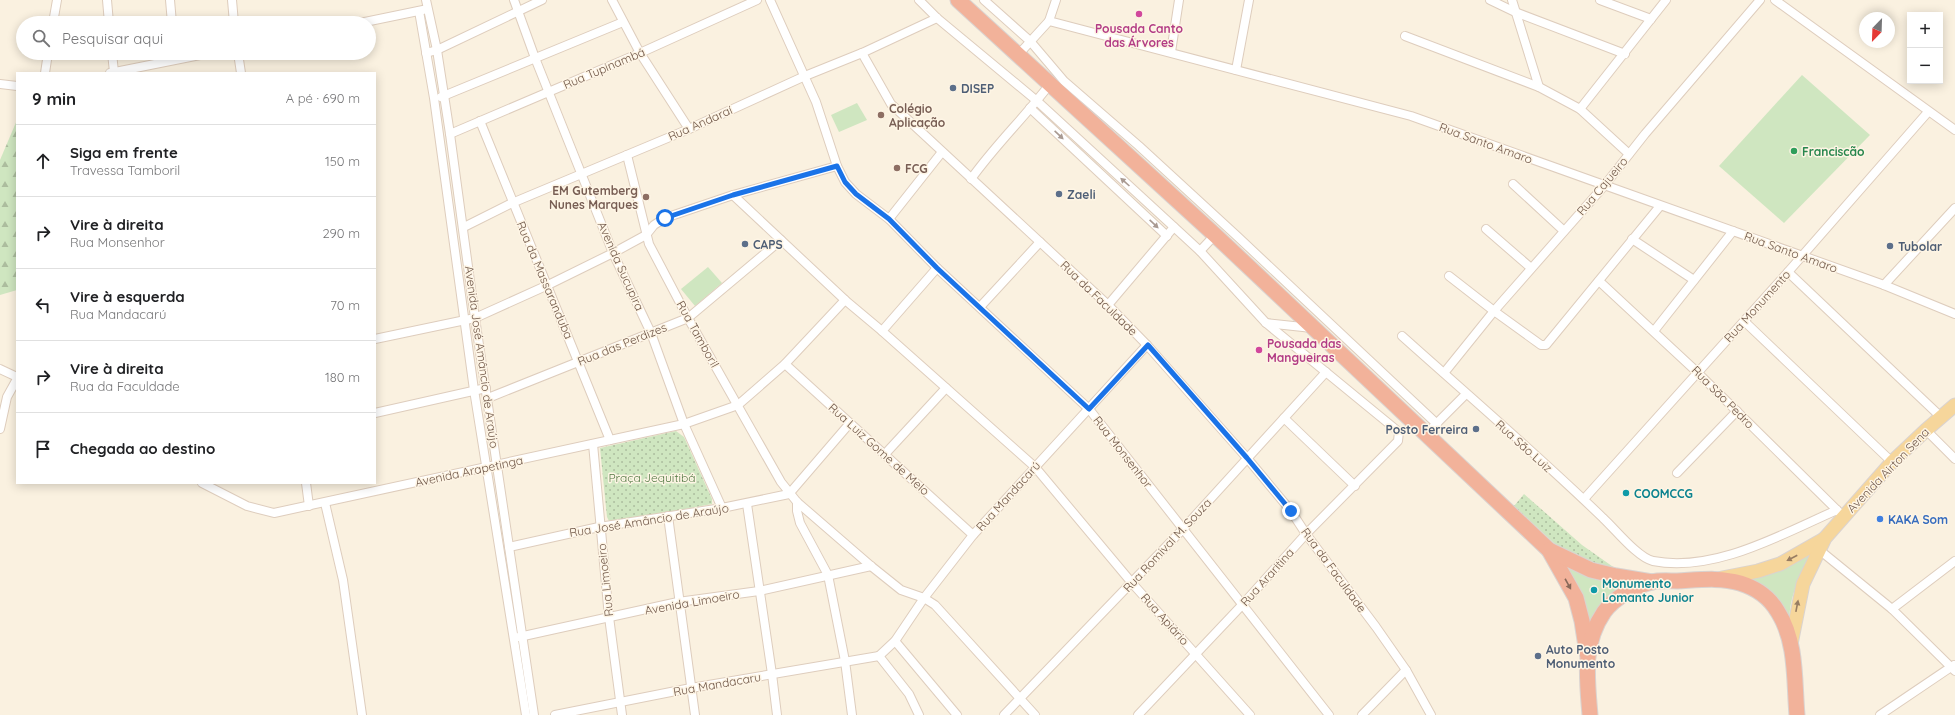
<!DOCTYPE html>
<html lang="pt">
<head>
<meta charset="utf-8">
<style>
	body { margin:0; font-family:Quicksand,sans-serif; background:#f6f6f6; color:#202124 }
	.controls { position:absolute; right:12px; top:12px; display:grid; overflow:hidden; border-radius:0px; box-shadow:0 2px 10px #0003 }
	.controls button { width:36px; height:36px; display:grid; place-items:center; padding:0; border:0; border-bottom:1px solid #e0e0e0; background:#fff; color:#202124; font:20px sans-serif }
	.compass { position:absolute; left:1859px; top:12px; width:36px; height:36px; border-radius:50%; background:#fff; box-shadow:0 2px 10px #0003; rotate:203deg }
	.stop { position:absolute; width:12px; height:12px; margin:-9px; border:3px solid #1a73e8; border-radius:50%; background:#fff }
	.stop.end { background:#1a73e8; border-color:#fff; box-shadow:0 1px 4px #0008 }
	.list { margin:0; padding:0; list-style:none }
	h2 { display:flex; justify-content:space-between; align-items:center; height:52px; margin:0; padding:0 16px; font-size:17px }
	h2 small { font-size:13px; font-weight:400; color:#757577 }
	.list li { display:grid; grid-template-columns:26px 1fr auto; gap:12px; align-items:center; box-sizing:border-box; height:72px; padding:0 16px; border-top:1px solid #e0e0e0 }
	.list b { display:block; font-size:15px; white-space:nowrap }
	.list p { margin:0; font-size:13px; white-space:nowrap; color:#757577 }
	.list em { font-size:13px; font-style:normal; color:#757577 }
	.icon { flex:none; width:22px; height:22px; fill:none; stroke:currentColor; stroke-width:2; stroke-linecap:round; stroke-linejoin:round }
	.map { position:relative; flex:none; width:1955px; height:715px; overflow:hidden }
	.search { position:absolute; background:#fff; box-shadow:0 2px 10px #0003; left:16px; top:16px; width:360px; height:44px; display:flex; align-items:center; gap:10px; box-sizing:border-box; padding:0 14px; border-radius:22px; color:#757577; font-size:15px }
	.panel { position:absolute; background:#fff; box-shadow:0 2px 10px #0003; left:16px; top:72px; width:360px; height:412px; border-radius:0px }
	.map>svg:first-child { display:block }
	.grass { fill:#cfe6c0 }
	.forest { fill:url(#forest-firs) }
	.park { fill:url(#park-dots) }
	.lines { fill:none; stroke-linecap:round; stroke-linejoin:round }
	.street-casing { stroke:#decdbd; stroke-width:10 }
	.primary-casing { stroke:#dad3d0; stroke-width:15 }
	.highway-casing { stroke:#dad3d0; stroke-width:17 }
	.street { stroke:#fff; stroke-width:8 }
	.primary { stroke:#f6d69b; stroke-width:13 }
	.highway { stroke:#f2b29a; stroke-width:15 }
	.oneway { fill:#a99a92 }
	.oneway2 { fill:#987d62 }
	.oneway3 { fill:#896959 }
	.route { stroke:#1a73e8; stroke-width:5 }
	.hotel-dot { fill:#d1479c; stroke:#fef5e5; stroke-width:1.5 }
	.service-dot { fill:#5c6f8a; stroke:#fef5e5; stroke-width:1.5 }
	.education-dot { fill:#8d6e63; stroke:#fef5e5; stroke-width:1.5 }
	.leisure-dot { fill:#2e9e5b; stroke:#fef5e5; stroke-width:1.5 }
	.culture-dot { fill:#0f9aa8; stroke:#fef5e5; stroke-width:1.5 }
	.shop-dot { fill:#3f7fe0; stroke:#fef5e5; stroke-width:1.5 }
	.labels { text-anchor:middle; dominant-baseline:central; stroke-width:3; stroke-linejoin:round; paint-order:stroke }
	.hotel-label { font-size:12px; font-weight:bold; fill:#b23c85; stroke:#fef5e5 }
	.street-label { font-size:12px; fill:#6f5749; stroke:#fef5e5 }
	.service-label { font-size:12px; font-weight:bold; fill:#4e5e75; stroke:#fef5e5; text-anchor:start }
	.education-label { font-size:12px; font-weight:bold; fill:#785e54; stroke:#fef5e5; text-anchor:start }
	.leisure-label { font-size:12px; font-weight:bold; fill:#27864d; stroke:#fef5e5; text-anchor:start }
	.park-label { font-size:12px; fill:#547a45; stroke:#fef5e5 }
	.culture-label { font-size:12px; font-weight:bold; fill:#0d838f; stroke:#fef5e5; text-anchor:start }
	.shop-label { font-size:12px; font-weight:bold; fill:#366cbe; stroke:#fef5e5; text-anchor:start }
</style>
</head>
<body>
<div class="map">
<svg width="1955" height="715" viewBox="0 0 1955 715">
	<defs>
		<pattern id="forest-firs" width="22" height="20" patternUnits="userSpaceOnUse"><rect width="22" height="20" fill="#cfe6c0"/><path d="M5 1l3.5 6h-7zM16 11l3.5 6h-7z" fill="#acbd9e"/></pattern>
		<pattern id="park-dots" width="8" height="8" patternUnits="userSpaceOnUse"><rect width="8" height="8" fill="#cfe6c0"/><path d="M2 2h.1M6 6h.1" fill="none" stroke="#acbd9e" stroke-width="1.8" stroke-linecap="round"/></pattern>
	</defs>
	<rect width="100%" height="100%" fill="#faf1e0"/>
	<g class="grass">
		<path d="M1802,75L1870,135L1784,223L1719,166Z"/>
		<path d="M857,103L867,120L839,132L831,115Z"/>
		<path d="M708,267L722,283L695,306L681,289Z"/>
		<path d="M1812,553C1799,579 1790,593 1789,623L1737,578Z"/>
		<path d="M1564,565C1588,579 1602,582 1629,586C1608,592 1598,608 1590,627Z"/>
	</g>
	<path class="forest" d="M17,120V290L0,295V160Z"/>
	<g class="park">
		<path d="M676,431L684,437L712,499V504L610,523L607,517L600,448Z"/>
		<path d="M1524,494L1582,545L1619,571L1578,558L1556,545L1514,506Z"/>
	</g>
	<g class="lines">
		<defs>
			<g id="street">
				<path d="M107,0L109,23"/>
				<path d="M170,0L172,23"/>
				<path d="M232,0L234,23"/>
				<path d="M426,0L437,50L450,134L475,318L534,715"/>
				<path d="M514,0L535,58L613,253L651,333L684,424L722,508"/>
				<path d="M612,0L640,53L689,129"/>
				<path d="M770,0L816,102L837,166L845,182L856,194L889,219L937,268L1089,409L1329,715"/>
				<path d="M919,0L937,18L1037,101L1174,227L1200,251L1266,323L1399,432L1398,441L1306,534L1243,604L1138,715"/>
				<path d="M984,0L1030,41L1064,81L1139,146L1238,237L1437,424"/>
				<path d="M1490,0L1515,12L1625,54"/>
				<path d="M1512,0L1539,87"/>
				<path d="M1600,0L1651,19"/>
				<path d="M1775,0L1955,130"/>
				<path d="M419,11L434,98L474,390L526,715"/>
				<path d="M1049,21L1056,0"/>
				<path d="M53,23L57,0"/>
				<path d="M360,23L423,10"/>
				<path d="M1405,36L1539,87L1580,109L1629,154"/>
				<path d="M1171,52L1179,0"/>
				<path d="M112,53L114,72"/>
				<path d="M238,53L241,73"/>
				<path d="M426,53L437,50L542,0"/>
				<path d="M862,53L891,104L1108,305L1147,345L1247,458L1291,511L1306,534L1376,627L1406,670L1431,715"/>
				<path d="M1018,55L1049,21L1411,116L1884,285L1955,314"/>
				<path d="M1236,70L1249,0"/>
				<path d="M45,73L48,53"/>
				<path d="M110,73L210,53"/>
				<path d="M0,84L17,86"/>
				<path d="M441,97L623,22"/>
				<path d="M1030,108L1167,236"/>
				<path d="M1580,109L1666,0"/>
				<path d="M480,121L610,440"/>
				<path d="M450,134L640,53L757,0"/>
				<path d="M627,155L649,244L688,318L781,482L797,502L871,566L901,590L924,598L935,605L1035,715"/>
				<path d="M971,179C996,144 1024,118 1050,84"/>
				<path d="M1513,184L1564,231"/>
				<path d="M733,195L845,300L882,331L1035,467L1132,583L1250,715"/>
				<path d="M889,219L942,152"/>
				<path d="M464,227L512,203L689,129L805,76L862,53L937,18"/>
				<path d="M1486,229L1531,268"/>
				<path d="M1632,239L1694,280"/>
				<path d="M1200,251L1215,235"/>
				<path d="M1788,272L1941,417"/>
				<path d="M1449,276L1494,311L1541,345H1546L1660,206"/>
				<path d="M1599,281L1697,372L1840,513"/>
				<path d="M1884,285L1955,208"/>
				<path d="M1108,305L1174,227"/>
				<path d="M980,307L1040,242"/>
				<path d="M1744,321L1892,462"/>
				<path d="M1266,323L1312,328"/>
				<path d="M882,331L937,268"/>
				<path d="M1654,331L1733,231"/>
				<path d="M1402,336C1469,396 1538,455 1603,518C1615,529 1638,558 1653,561C1715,573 1782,534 1837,510"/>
				<path d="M375,339L475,318L548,285L613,253L646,235L654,225L665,218L733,195L837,166"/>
				<path d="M785,364L973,535"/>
				<path d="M0,369L17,377"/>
				<path d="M1444,373L1494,311L1604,186L1645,134L1760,0"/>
				<path d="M488,398L688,318L781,240"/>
				<path d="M375,413L486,388"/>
				<path d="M1284,418L1355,486"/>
				<path d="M0,429L7,397L17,379"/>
				<path d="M1926,430L1955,459"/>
				<path d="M1426,434L1466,394"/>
				<path d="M593,444L609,617L622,715"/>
				<path d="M885,454L946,388"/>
				<path d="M1677,473L1737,411"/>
				<path d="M202,483L247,506L274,513L684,424L738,405L785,364L845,300"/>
				<path d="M306,483L309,506"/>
				<path d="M1584,499L1788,272L1928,112"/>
				<path d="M797,502V511L800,523L828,575L845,661L852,715"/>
				<path d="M325,503L343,580L362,715"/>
				<path d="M747,504L772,674L777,715"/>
				<path d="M668,516L695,715"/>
				<path d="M509,547L599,527L722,508L789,494L850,423"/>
				<path d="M1817,548L1892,609L1955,671"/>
				<path d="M1892,609L1955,561"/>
				<path d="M519,637L678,602L759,591L871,566"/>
				<path d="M895,641L957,715"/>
				<path d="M879,656L895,641L924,598L973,535L1147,345"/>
				<path d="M879,656L909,694L919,715"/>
				<path d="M555,715L691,688L879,656"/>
				<path d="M1004,715L1183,529L1326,372"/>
				<path d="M1362,715L1406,670"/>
				<path d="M1880,715L1954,665"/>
			</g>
			<g id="primary">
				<path d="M1722,578L1758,571L1780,564L1824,539"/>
				<path d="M1791,644L1803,584L1825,538L1892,462L1926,430L1955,405"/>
			</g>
			<g id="highway">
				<path d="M958,0L1215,235L1549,550L1576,598L1582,621L1587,653"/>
				<path d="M1549,550L1591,570L1616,576L1652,582"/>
				<path d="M1590,715C1587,678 1582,644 1604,612C1614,598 1635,586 1652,582C1660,580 1669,581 1677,581C1698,580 1720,577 1740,583C1756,588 1770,598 1778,612C1797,642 1794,681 1797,715"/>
			</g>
		</defs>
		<use href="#street" class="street-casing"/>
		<use href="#primary" class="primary-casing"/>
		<use href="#highway" class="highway-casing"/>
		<use href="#street" class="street"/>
		<use href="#primary" class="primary"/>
		<use href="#highway" class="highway"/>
	</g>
	<defs><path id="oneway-solid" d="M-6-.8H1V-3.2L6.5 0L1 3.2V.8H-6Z"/></defs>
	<g class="oneway">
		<use href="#oneway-solid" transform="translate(1059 135) rotate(43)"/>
		<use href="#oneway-solid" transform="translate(1125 182) rotate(-138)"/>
		<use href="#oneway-solid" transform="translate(1154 224) rotate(43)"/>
	</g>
	<g class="oneway2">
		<use href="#oneway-solid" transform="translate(1792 558) rotate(152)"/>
		<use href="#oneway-solid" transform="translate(1797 606) rotate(-79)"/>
	</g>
	<use class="oneway3" href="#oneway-solid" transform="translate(1568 584) rotate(61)"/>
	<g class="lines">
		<path class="route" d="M665,218L733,195L837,166L845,182L856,194L889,219L937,268L1089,409L1148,345L1247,458L1291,511"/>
	</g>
	<g class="hotel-dot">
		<circle cx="1139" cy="14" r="4"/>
		<circle cx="1259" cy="350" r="4"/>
	</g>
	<g class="service-dot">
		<circle cx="953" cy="88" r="4"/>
		<circle cx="1059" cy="194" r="4"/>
		<circle cx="745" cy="244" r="4"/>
		<circle cx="1890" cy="246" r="4"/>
		<circle cx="1476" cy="429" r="4"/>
		<circle cx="1538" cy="656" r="4"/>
	</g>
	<g class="education-dot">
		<circle cx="881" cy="115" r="4"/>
		<circle cx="897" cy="168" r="4"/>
		<circle cx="646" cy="197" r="4"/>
	</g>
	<circle class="leisure-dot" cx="1794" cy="151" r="4"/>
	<g class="culture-dot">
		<circle cx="1626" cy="493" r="4"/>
		<circle cx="1594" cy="590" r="4"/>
	</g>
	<circle class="shop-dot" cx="1880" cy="519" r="4"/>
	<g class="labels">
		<g class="hotel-label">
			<text x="1139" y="28">Pousada Canto<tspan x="1139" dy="14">das Árvores</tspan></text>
			<text x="1267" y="343" text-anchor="start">Pousada das<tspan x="1267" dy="14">Mangueiras</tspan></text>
		</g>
		<g class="street-label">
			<text transform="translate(604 68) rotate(-23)">Rua Tupinambá</text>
			<text transform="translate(700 123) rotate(-24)">Rua Andaraí</text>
			<text transform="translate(1486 143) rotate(20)">Rua Santo Amaro</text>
			<text transform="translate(1602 186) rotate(-50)">Rua Cajueiro</text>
			<text transform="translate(1791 252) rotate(20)">Rua Santo Amaro</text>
			<text transform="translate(621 266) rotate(66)">Avenida Sucupira</text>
			<text transform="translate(545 280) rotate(67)">Rua da Massaranduba</text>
			<text transform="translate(1099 298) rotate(44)">Rua da Faculdade</text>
			<text transform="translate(1757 306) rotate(-48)">Rua Monumento</text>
			<text transform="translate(698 334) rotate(61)">Rua Tamboril</text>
			<text transform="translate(622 344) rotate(-22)">Rua das Perdizes</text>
			<text transform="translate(482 357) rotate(82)">Avenida José Amâncio de Araújo</text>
			<text transform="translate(1723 397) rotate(45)">Rua São Pedro</text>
			<text transform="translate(1524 446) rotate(42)">Rua São Luiz</text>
			<text transform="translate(879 449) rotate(42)">Rua Luiz Gome de Melo</text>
			<text transform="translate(1123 452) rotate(52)">Rua Monsenhor</text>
			<text transform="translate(1888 470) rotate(-46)">Avenida Airton Sena</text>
			<text transform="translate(469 471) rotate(-12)">Avenida Arapetinga</text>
			<text transform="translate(1008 496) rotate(-48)">Rua Mandacarú</text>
			<text transform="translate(649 520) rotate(-9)">Rua José Amâncio de Araújo</text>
			<text transform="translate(1167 545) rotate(-47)">Rua Romival M. Souza</text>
			<text transform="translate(1334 570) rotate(54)">Rua da Faculdade</text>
			<text transform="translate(1267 577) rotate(-48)">Rua Araritina</text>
			<text transform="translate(605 580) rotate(-96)">Rua Limoeiro</text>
			<text transform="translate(692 602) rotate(-10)">Avenida Limoeiro</text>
			<text transform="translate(1165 619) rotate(48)">Rua Apiário</text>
			<text transform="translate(717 684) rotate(-10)">Rua Mandacaru</text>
		</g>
		<g class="service-label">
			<text x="961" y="88">DISEP</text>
			<text x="1067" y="194">Zaeli</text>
			<text x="753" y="244">CAPS</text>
			<text x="1898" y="246">Tubolar</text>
			<text x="1468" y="429" text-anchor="end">Posto Ferreira</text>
			<text x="1546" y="649">Auto Posto<tspan x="1546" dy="14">Monumento</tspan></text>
		</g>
		<g class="education-label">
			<text x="889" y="108">Colégio<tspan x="889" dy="14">Aplicação</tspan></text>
			<text x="905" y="168">FCG</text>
			<text x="638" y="190" text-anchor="end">EM Gutemberg<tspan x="638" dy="14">Nunes Marques</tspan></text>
		</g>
		<g class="leisure-label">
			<text x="1802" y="151">Franciscão</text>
		</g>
		<g class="park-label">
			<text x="652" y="477">Praça Jequitibá</text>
		</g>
		<g class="culture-label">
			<text x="1634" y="493">COOMCCG</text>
			<text x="1602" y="583">Monumento<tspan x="1602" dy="14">Lomanto Junior</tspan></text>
		</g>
		<g class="shop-label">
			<text x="1888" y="519">KAKA Som</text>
		</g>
	</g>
</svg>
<div class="controls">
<button>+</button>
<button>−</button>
</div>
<svg class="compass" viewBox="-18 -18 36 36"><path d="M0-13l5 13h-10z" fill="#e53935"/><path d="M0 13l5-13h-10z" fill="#757577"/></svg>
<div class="stop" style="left:665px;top:218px"></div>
<div class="stop end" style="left:1291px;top:511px"></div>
<div class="search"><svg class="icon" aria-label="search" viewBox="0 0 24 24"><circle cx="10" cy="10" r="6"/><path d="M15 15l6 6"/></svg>Pesquisar aqui</div>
<section class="panel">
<h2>9 min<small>A pé · 690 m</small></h2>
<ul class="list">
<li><svg class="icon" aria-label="ahead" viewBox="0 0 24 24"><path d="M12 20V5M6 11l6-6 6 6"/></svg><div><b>Siga em frente</b><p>Travessa Tamboril</p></div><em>150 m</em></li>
<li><svg class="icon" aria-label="right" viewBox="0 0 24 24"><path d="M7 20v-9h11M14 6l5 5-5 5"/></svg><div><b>Vire à direita</b><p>Rua Monsenhor</p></div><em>290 m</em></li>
<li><svg class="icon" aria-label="left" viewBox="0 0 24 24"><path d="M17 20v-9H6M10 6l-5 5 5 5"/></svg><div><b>Vire à esquerda</b><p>Rua Mandacarú</p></div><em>70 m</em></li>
<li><svg class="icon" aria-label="right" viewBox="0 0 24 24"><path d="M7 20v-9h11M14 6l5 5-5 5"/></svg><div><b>Vire à direita</b><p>Rua da Faculdade</p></div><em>180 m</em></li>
<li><svg class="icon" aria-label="arrive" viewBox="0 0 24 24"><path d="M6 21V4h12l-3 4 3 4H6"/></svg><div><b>Chegada ao destino</b></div></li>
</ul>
</section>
</div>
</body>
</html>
